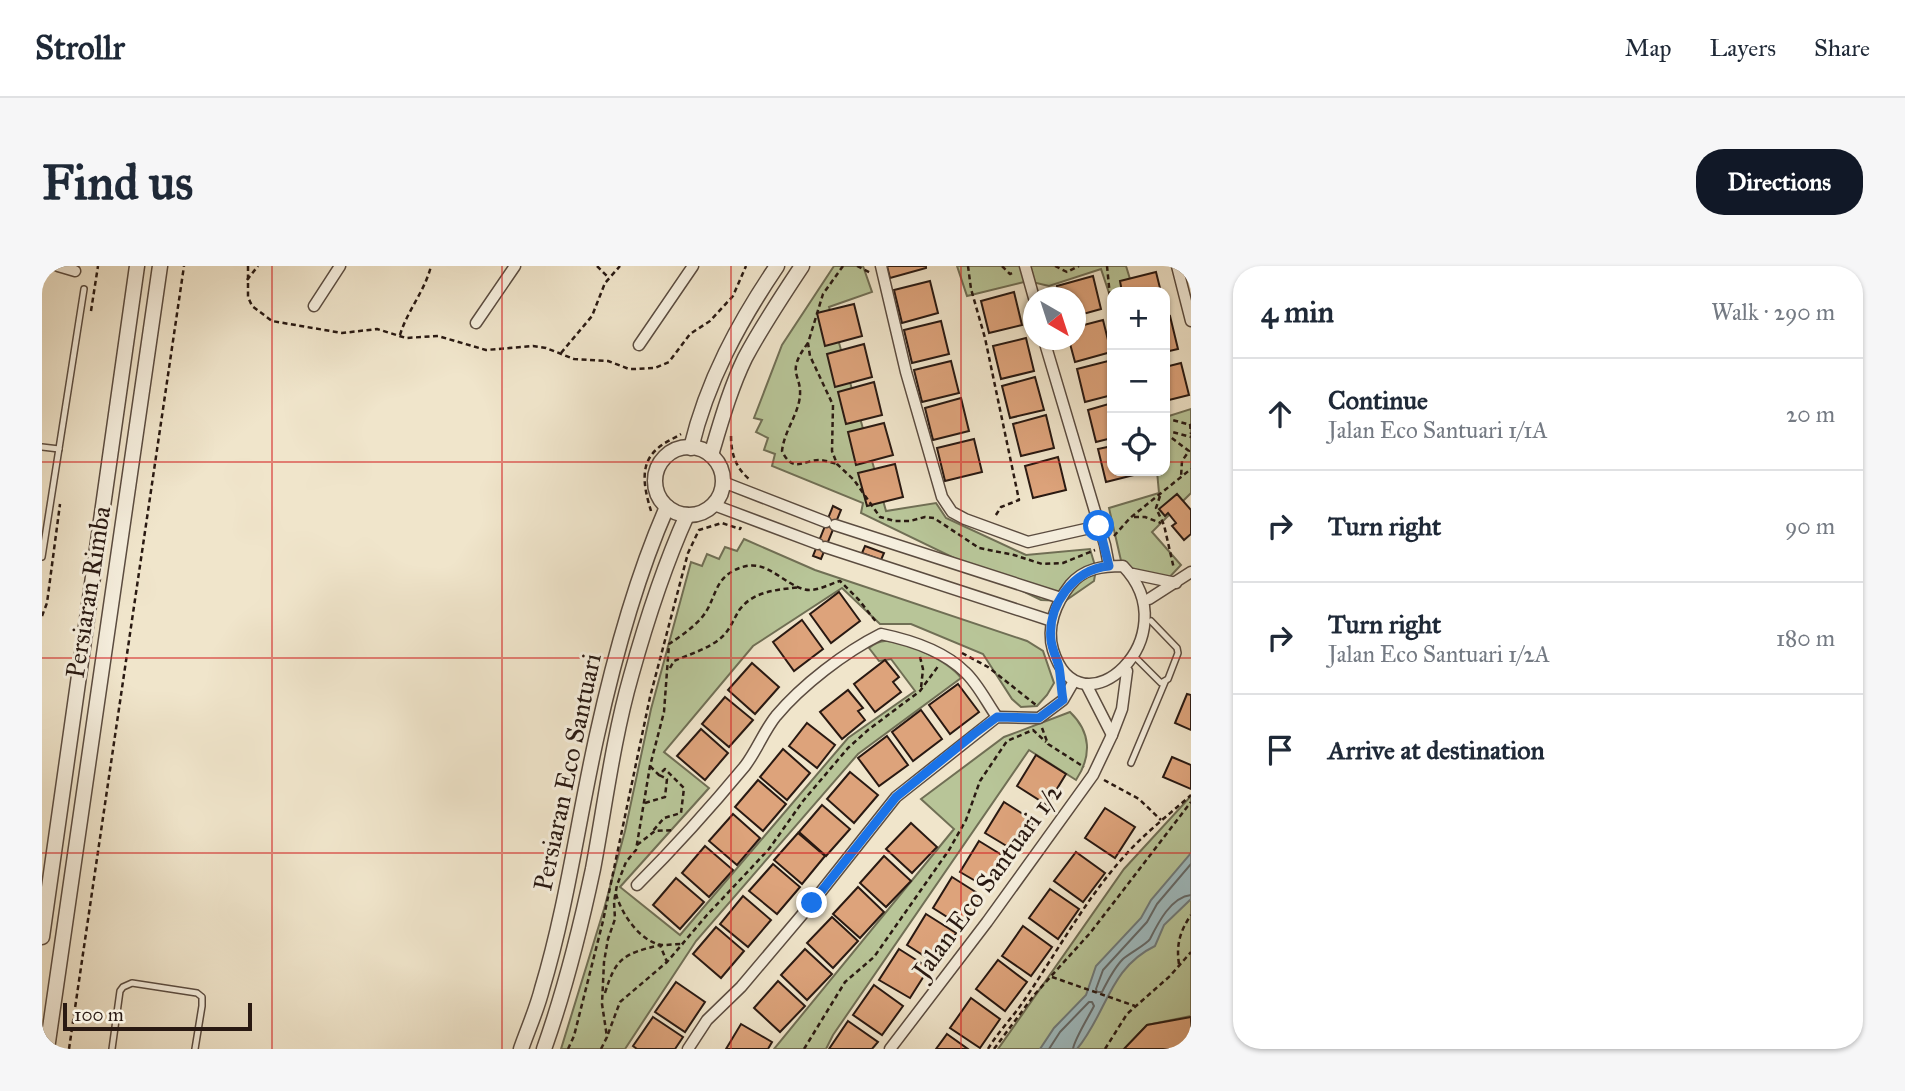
<!DOCTYPE html>
<html lang="en">
<head>
<meta charset="utf-8">
<style>
	body { margin:0; font-family:"IM FELL Great Primer",serif; background:#f6f6f7; color:#1f2937 }
	.controls { position:absolute; right:21px; top:21px; display:grid; overflow:hidden; border-radius:14px; box-shadow:0 2px 5px #0004 }
	.controls button { width:63px; height:63px; display:grid; place-items:center; padding:0; border:0; border-bottom:2px solid #e0e1e3; background:#fff; color:#1f2937; font:35px sans-serif }
	.compass { position:absolute; left:981px; top:21px; width:63px; height:63px; border-radius:50%; background:#fff; box-shadow:0 2px 5px #0004; rotate:141deg }
	.scale { position:absolute; left:21px; bottom:18px; width:189px; box-sizing:border-box; padding-left:7px; border:4px solid #291912; border-top:0; font-size:19px; line-height:24px; white-space:nowrap; color:#291912; -webkit-text-stroke:5px #f5eedd; paint-order:stroke }
	.stop { position:absolute; width:21px; height:21px; margin:-16px; border:5px solid #1a73e8; border-radius:50%; background:#fff }
	.stop.end { background:#1a73e8; border-color:#fff; box-shadow:0 2px 7px #0008 }
	.list { margin:0; padding:0; list-style:none }
	h2 { display:flex; justify-content:space-between; align-items:center; height:91px; margin:0; padding:0 28px; font-size:30px }
	h2 small { font-size:23px; font-weight:400; color:#747a83 }
	.list li { display:grid; grid-template-columns:46px 1fr auto; gap:21px; align-items:center; box-sizing:border-box; height:112px; padding:0 28px; border-top:2px solid #e0e1e3 }
	.list b { display:block; font-size:26px; white-space:nowrap }
	.list p { margin:0; font-size:23px; white-space:nowrap; color:#747a83 }
	.list em { font-size:23px; font-style:normal; color:#747a83 }
	.icon { flex:none; width:38px; height:38px; fill:none; stroke:currentColor; stroke-width:2; stroke-linecap:round; stroke-linejoin:round }
	.map { position:relative; flex:none; width:1149px; height:783px; overflow:hidden; border-radius:28px }
	header { display:flex; align-items:center; gap:42px; box-sizing:border-box; height:98px; padding:0 35px; background:#fff; border-bottom:2px solid #e0e1e3 }
	header strong { font-size:33px }
	nav { display:flex; gap:38px; margin-inline-start:auto; font-size:24px }
	.intro { display:flex; align-items:center; justify-content:space-between; box-sizing:border-box; height:168px; padding:0 42px }
	h1 { margin:0; font-size:49px }
	.button { padding:18px 32px; border-radius:28px; background:#111827; color:#fff; font-size:24px; font-weight:700 }
	main { display:flex; gap:42px; padding:0 42px }
	aside { flex:1; background:#fff; border-radius:28px; box-shadow:0 2px 5px #0004 }
	.map>svg:first-child { display:block }
	.green { fill:#b8c598; stroke:#706f55; stroke-width:2 }
	.water { fill:#9fbcc1; stroke:#707b7b; stroke-width:2 }
	.lines { fill:none; stroke-linecap:round; stroke-linejoin:round }
	.shore { stroke:#646a6a; stroke-width:2 }
	.building { fill:#dda37b; stroke:#291912; stroke-width:2 }
	.service-casing { stroke:#5b4c40; stroke-width:8 }
	.minor-casing { stroke:#5b4c40; stroke-width:13 }
	.tertiary-casing { stroke:#5b4c40; stroke-width:17 }
	.path { stroke:#291912; stroke-width:2.5; stroke-dasharray:5 3.5; stroke-linecap:butt }
	.service { stroke:#f5eedd; stroke-width:5 }
	.minor { stroke:#f5eedd; stroke-width:10 }
	.tertiary { stroke:#f5eedd; stroke-width:14 }
	.route { stroke:#1a73e8; stroke-width:9 }
	.grid { fill:none; stroke:#d62828; stroke-width:2; stroke-opacity:0.55 }
	.labels { text-anchor:middle; dominant-baseline:central; stroke-width:6; stroke-linejoin:round; paint-order:stroke }
	.street-label { font-size:26px; fill:#291912; stroke:#f5eedd }
</style>
</head>
<body>
<header>
<strong>Strollr</strong>
<nav><a>Map</a><a>Layers</a><a>Share</a></nav>
</header>
<div class="intro"><h1>Find us</h1><a class="button">Directions</a></div>
<main>
<div class="map">
<svg width="1149" height="783" viewBox="0 0 1149 783">
	<rect width="100%" height="100%" fill="#f0e5cb"/>
	<filter id="stains"><feTurbulence type="fractalNoise" baseFrequency=".00286" numOctaves="4"/><feColorMatrix values="0 0 0 0 .2 0 0 0 0 .09 0 0 0 0 .02 0 0 0 .5 -.17"/></filter>
	<radialGradient id="worn" r=".72"><stop offset=".6" stop-color="#630" stop-opacity="0"/><stop offset="1" stop-color="#630" stop-opacity=".3"/></radialGradient>
	<g class="green">
		<path d="M792,0H821L830,26L787,41L844,245L894,237L904,252L984,289L1048,283L1054,303L1052,315L1023,335L999,334L819,247L821,237L730,200L733,188L722,184L726,172L714,166L720,154L712,152L740,79Z"/>
		<path d="M915,0H1084L1092,26H1070V36L1059,3L1007,20L986,15L925,30Z"/>
		<path d="M1123,135L1127,150L1149,143V227L1110,266L1139,299L1121,318L1080,299L1067,242L1117,227L1115,205H1123Z"/>
		<path d="M702,273L773,304L985,375L1001,385L1012,417L1005,429L995,440L979,441L970,433L941,388L869,358H838L800,322L711,380L622,486L667,522L578,621L638,669L806,472L873,425L849,393L837,395L827,382C832,378 837,375 843,375C864,374 907,396 919,412L816,488L654,675L583,783H519L562,643L583,565L609,443L649,296L660,300L665,288L677,293L683,281L695,285Z"/>
		<path d="M1028,446C1049,466 1050,490 1034,514L987,484L791,769L784,783H732L912,563L879,533L962,471Z"/>
		<path d="M1149,530V750L1105,759L1082,783H956L1082,603Z"/>
	</g>
	<path class="water" d="M1149,587V633L1122,659L1113,680C1067,702 1065,747 1035,783H998L1012,762L1044,729L1054,700L1099,652L1109,634Z"/>
	<g class="lines">
		<g class="shore">
			<path d="M1149,598L1115,638L1105,656L1061,704L1054,723L1055,726H1060C1066,714 1072,702 1081,693C1088,687 1105,678 1108,673C1116,657 1129,631 1149,629"/>
			<path d="M1007,783L1018,766L1047,736H1050L1052,740C1047,750 1032,774 1031,783"/>
		</g>
	</g>
	<g class="building">
		<path d="M845,0H884V2L848,12Z"/>
		<path d="M1114,6L1119,26H1080L1078,15Z"/>
		<path d="M1051,10L1059,43L1034,50V32H1017L1015,20Z"/>
		<path d="M888,15L896,47L860,57L852,24Z"/>
		<path d="M972,26L980,59L947,67L939,35Z"/>
		<path d="M812,38L820,70L783,80L775,47Z"/>
		<path d="M1128,50L1136,83L1123,86V51Z"/>
		<path d="M1061,54L1069,86L1033,96L1027,74H1034V61Z"/>
		<path d="M899,55L907,88L870,97L862,64Z"/>
		<path d="M984,72L992,105L959,113L951,80Z"/>
		<path d="M822,78L830,111L793,121L785,88Z"/>
		<path d="M1070,94V129L1043,136L1035,103Z"/>
		<path d="M909,95L917,127L880,136L872,104Z"/>
		<path d="M1139,97L1147,129L1123,135V101Z"/>
		<path d="M993,111L1002,144L968,152L960,120Z"/>
		<path d="M832,116L840,149L804,158L796,126Z"/>
		<path d="M919,132L927,165L891,174L883,142Z"/>
		<path d="M1070,137V172L1054,176L1046,144Z"/>
		<path d="M1004,149L1012,182L979,190L971,158Z"/>
		<path d="M842,157L851,189L814,199L806,166Z"/>
		<path d="M932,173L940,206L903,215L895,182Z"/>
		<path d="M1070,180V205H1100V207L1064,216L1056,183Z"/>
		<path d="M1016,191L1024,224L991,232L983,200Z"/>
		<path d="M853,198L861,231L825,240L816,207Z"/>
		<path d="M1135,228L1149,244V268L1142,274L1130,260L1134,257L1126,247L1123,250L1117,243Z"/>
		<path d="M791,240L799,244L779,293L771,290Z"/>
		<path d="M823,280L842,287L839,294L820,287Z"/>
		<path d="M797,326L818,355L789,377L768,348Z"/>
		<path d="M760,354L781,383L752,405L731,376Z"/>
		<path d="M843,394L857,411L851,416L859,426L833,446L812,418Z"/>
		<path d="M710,397L737,421L713,448L686,424Z"/>
		<path d="M916,418L937,446L908,468L887,439Z"/>
		<path d="M806,424L821,442L816,445L823,454L800,473L778,446Z"/>
		<path d="M1145,428L1149,429V464L1133,457Z"/>
		<path d="M683,431L711,454L687,481L660,458Z"/>
		<path d="M879,444L900,473L871,495L850,466Z"/>
		<path d="M765,457L793,479L775,502L747,480Z"/>
		<path d="M659,463L686,487L663,514L635,490Z"/>
		<path d="M845,470L866,499L837,520L816,492Z"/>
		<path d="M741,483L768,507L745,534L718,511Z"/>
		<path d="M994,489L1024,508L1005,539L975,520Z"/>
		<path d="M1130,491L1149,499V523L1121,511Z"/>
		<path d="M808,506L836,529L812,557L785,533Z"/>
		<path d="M716,514L744,538L721,565L693,541Z"/>
		<path d="M962,536L992,555L973,585L943,567Z"/>
		<path d="M780,539L808,563L784,590L757,566Z"/>
		<path d="M1063,542L1093,561L1073,592L1043,572Z"/>
		<path d="M691,548L718,572L695,599L667,575Z"/>
		<path d="M869,557L895,581L870,607L844,583Z"/>
		<path d="M756,567L783,590L760,618L732,594Z"/>
		<path d="M937,575L968,594L949,624L918,606Z"/>
		<path d="M663,580L691,604L667,631L640,607Z"/>
		<path d="M1034,586L1063,607L1041,636L1012,615Z"/>
		<path d="M842,590L869,615L844,641L818,617Z"/>
		<path d="M731,598L758,621L735,648L707,625Z"/>
		<path d="M910,611L940,630L921,661L891,642Z"/>
		<path d="M634,612L662,636L638,663L611,639Z"/>
		<path d="M816,621L842,646L818,672L791,648Z"/>
		<path d="M1008,623L1037,643L1016,673L987,652Z"/>
		<path d="M701,630L729,654L706,681L678,658Z"/>
		<path d="M884,648L914,667L895,698L865,679Z"/>
		<path d="M790,651L816,675L791,702L765,677Z"/>
		<path d="M981,660L1010,681L989,710L960,690Z"/>
		<path d="M674,661L702,685L679,712L651,688Z"/>
		<path d="M763,683L790,708L765,734L739,709Z"/>
		<path d="M857,683L887,702L868,732L837,714Z"/>
		<path d="M956,694L985,716L963,745L934,723Z"/>
		<path d="M736,715L763,740L738,766L712,742Z"/>
		<path d="M634,716L663,736L643,766L613,746Z"/>
		<path d="M832,719L861,740L840,769L811,749Z"/>
		<path d="M929,732L958,753L938,782L908,762Z"/>
		<path d="M611,751L641,771L633,783H595L591,780Z"/>
		<path d="M1149,751V783H1082L1105,759Z"/>
		<path d="M806,755L836,776L830,783H787Z"/>
		<path d="M699,758L730,776L726,783H684Z"/>
		<path d="M905,768L926,783H894Z"/>
	</g>
	<g class="lines">
		<defs>
			<g id="service">
				<path d="M0,181L17,183"/>
				<path d="M0,291L42,23"/>
				<path d="M1095,393L1119,417L1126,413L1136,387L1135,382L1109,355"/>
				<path d="M1089,497L1123,416"/>
				<path d="M70,783L78,725L81,721L90,717L155,727L160,731V740L153,783"/>
			</g>
			<g id="minor">
				<path d="M0,0H3"/>
				<path d="M16,0L33,5"/>
				<path d="M839,0L864,106L900,231L910,246L923,253L986,276L1057,260"/>
				<path d="M983,0L992,32"/>
				<path d="M1135,0L1149,55"/>
				<path d="M272,40L298,0"/>
				<path d="M434,57L473,0"/>
				<path d="M1002,74L1063,279L1067,300"/>
				<path d="M597,79L651,0"/>
				<path d="M681,216L784,256"/>
				<path d="M672,239L776,278"/>
				<path d="M793,259L1019,332"/>
				<path d="M783,281L1010,355"/>
				<path d="M1081,300C1149,370 1038,472 1011,384C1004,361 1014,337 1028,319C1042,302 1061,300 1081,300Z"/>
				<path d="M1091,308L1134,317"/>
				<path d="M1107,333L1149,306"/>
				<path d="M1044,418L1070,469"/>
				<path d="M595,619C633,581 669,541 703,500C715,484 722,465 734,450C760,419 803,386 839,368C868,374 902,385 923,406C936,418 945,437 955,451"/>
				<path d="M646,783L665,754L699,721L770,637L854,531L955,451L997,452L1021,434L1032,415"/>
				<path d="M848,783L945,656L1051,509L1070,469L1080,443L1085,405"/>
			</g>
			<g id="tertiary">
				<circle cx="647" cy="215" r="34"/>
				<path d="M649,182C665,115 697,56 735,0"/>
				<path d="M669,189C679,156 688,123 703,92C720,60 740,30 760,0"/>
				<path d="M0,671L95,0"/>
				<path d="M5,783L118,0"/>
				<path d="M479,783C486,763 495,743 500,723C525,640 536,554 555,469C572,392 593,314 625,241"/>
				<path d="M502,783C523,724 538,664 551,603C563,539 571,473 589,410C604,356 622,300 645,249"/>
			</g>
		</defs>
		<use href="#service" class="service-casing"/>
		<use href="#minor" class="minor-casing"/>
		<use href="#tertiary" class="tertiary-casing"/>
		<g class="path">
			<path d="M206,0V31L210,40L230,55L300,67L335,63L364,72L396,70L444,84L491,80L504,82L532,93L566,95L587,103H593L613,102L627,96L648,68L668,55L691,30L704,0"/>
			<path d="M555,0L567,12"/>
			<path d="M801,0L781,28L766,77L768,90L791,139L790,185L795,198L812,214L838,251L853,255H868L883,251L892,252L937,282L972,289L1000,298L1021,297L1053,284"/>
			<path d="M815,0L829,7"/>
			<path d="M926,0L929,23L943,72L977,234L959,241L952,252"/>
			<path d="M960,0L968,8L973,6"/>
			<path d="M1013,0L1025,6L1037,0"/>
			<path d="M1065,0L1070,51"/>
			<path d="M205,14L216,0"/>
			<path d="M49,45L56,0"/>
			<path d="M358,69C365,45 383,25 389,0"/>
			<path d="M766,77C741,110 763,108 757,136C753,153 742,167 740,185C751,208 761,194 778,194C783,194 790,197 795,198"/>
			<path d="M519,87L550,50L563,17L578,0"/>
			<path d="M1123,152L1149,159"/>
			<path d="M1148,158L1149,168"/>
			<path d="M1123,164L1149,171"/>
			<path d="M1123,167L1147,185L1140,195L1139,211"/>
			<path d="M689,170C689,188 694,202 707,213"/>
			<path d="M1118,230L1114,242L1122,259L1132,303"/>
			<path d="M609,245C603,225 596,199 615,183C621,177 631,173 639,168"/>
			<path d="M1092,251H1103L1119,257"/>
			<path d="M1072,270L1088,252L1149,203"/>
			<path d="M0,350L5,337L18,238"/>
			<path d="M920,387L946,401L994,439"/>
			<path d="M878,391L881,403L879,422"/>
			<path d="M628,402L632,395C648,388 669,382 681,370C689,362 692,352 698,343C713,324 737,324 758,321"/>
			<path d="M1000,462L1006,478L1042,501"/>
			<path d="M608,500L617,509L623,503L642,522L639,547L622,552L610,566"/>
			<path d="M1062,514L1097,533L1119,554"/>
			<path d="M603,537L623,531L625,513L617,509"/>
			<path d="M595,579L613,565L632,564"/>
			<path d="M574,628C579,647 598,676 620,679C627,679 635,678 642,678"/>
			<path d="M1137,698C1134,679 1138,665 1149,649"/>
			<path d="M1010,711L1093,740"/>
			<path d="M563,727C574,691 582,688 618,679L625,696"/>
			<path d="M566,768L578,736L625,696L665,649L727,583L761,535L806,482L826,464L878,425L897,399"/>
			<path d="M27,783L142,0"/>
			<path d="M526,783L532,770L561,655L608,431L646,287L657,264L680,257L698,263L699,261"/>
			<path d="M559,783L565,771L560,738L562,696L566,673L573,653L572,636L575,619L584,596L594,584L608,500L622,446L627,378C639,370 652,361 661,350C673,335 672,315 691,305C722,288 736,315 761,323C773,327 787,318 798,315L817,334L835,357"/>
			<path d="M762,783L803,716L832,691L907,584L924,554L938,515L965,475L991,464L1004,476"/>
			<path d="M946,783C956,766 970,752 981,736C1016,685 1046,628 1089,583C1108,563 1129,547 1149,529"/>
			<path d="M952,783L993,728L1049,666L1149,536"/>
			<path d="M1063,783L1085,748L1128,710L1149,686"/>
		</g>
		<use href="#service" class="service"/>
		<use href="#minor" class="minor"/>
		<use href="#tertiary" class="tertiary"/>
	</g>
	<g class="lines">
		<path class="route" d="M770,637L854,531L932,468L955,451L997,452L1021,434C1019,423 1019,412 1017,401C1015,392 1010,384 1009,374C1005,339 1032,303 1067,300L1057,260"/>
	</g>
	<path class="grid" d="M230,0V783M460,0V783M689,0V783M919,0V783M0,196H1070M1123,196H1149M0,392H1149M0,587H1149"/>
	<g class="labels">
		<g class="street-label">
			<text transform="translate(46 326) rotate(-81)">Persiaran Rimba</text>
			<text transform="translate(525 506) rotate(-78)">Persiaran Eco Santuari</text>
			<text transform="translate(945 615) rotate(-54)">Jalan Eco Santuari 1/2</text>
		</g>
	</g>
	<rect width="100%" height="100%" filter="url(#stains)"/>
	<rect width="100%" height="100%" fill="url(#worn)"/>
</svg>
<div class="controls">
<button>+</button>
<button>−</button>
<button><svg class="icon" aria-label="locate" viewBox="0 0 24 24"><circle cx="12" cy="12" r="6"/><path d="M12 2v4M12 18v4M2 12h4M18 12h4"/></svg></button>
</div>
<svg class="compass" viewBox="-18 -18 36 36"><path d="M0-13l5 13h-10z" fill="#e53935"/><path d="M0 13l5-13h-10z" fill="#747a83"/></svg>
<div class="scale">100 m</div>
<div class="stop" style="left:1057px;top:260px"></div>
<div class="stop end" style="left:770px;top:637px"></div>
</div>
<aside>
<h2>4 min<small>Walk · 290 m</small></h2>
<ul class="list">
<li><svg class="icon" aria-label="ahead" viewBox="0 0 24 24"><path d="M12 20V5M6 11l6-6 6 6"/></svg><div><b>Continue</b><p>Jalan Eco Santuari 1/1A</p></div><em>20 m</em></li>
<li><svg class="icon" aria-label="right" viewBox="0 0 24 24"><path d="M7 20v-9h11M14 6l5 5-5 5"/></svg><div><b>Turn right</b></div><em>90 m</em></li>
<li><svg class="icon" aria-label="right" viewBox="0 0 24 24"><path d="M7 20v-9h11M14 6l5 5-5 5"/></svg><div><b>Turn right</b><p>Jalan Eco Santuari 1/2A</p></div><em>180 m</em></li>
<li><svg class="icon" aria-label="arrive" viewBox="0 0 24 24"><path d="M6 21V4h12l-3 4 3 4H6"/></svg><div><b>Arrive at destination</b></div></li>
</ul>
</aside>
</main>
</body>
</html>
